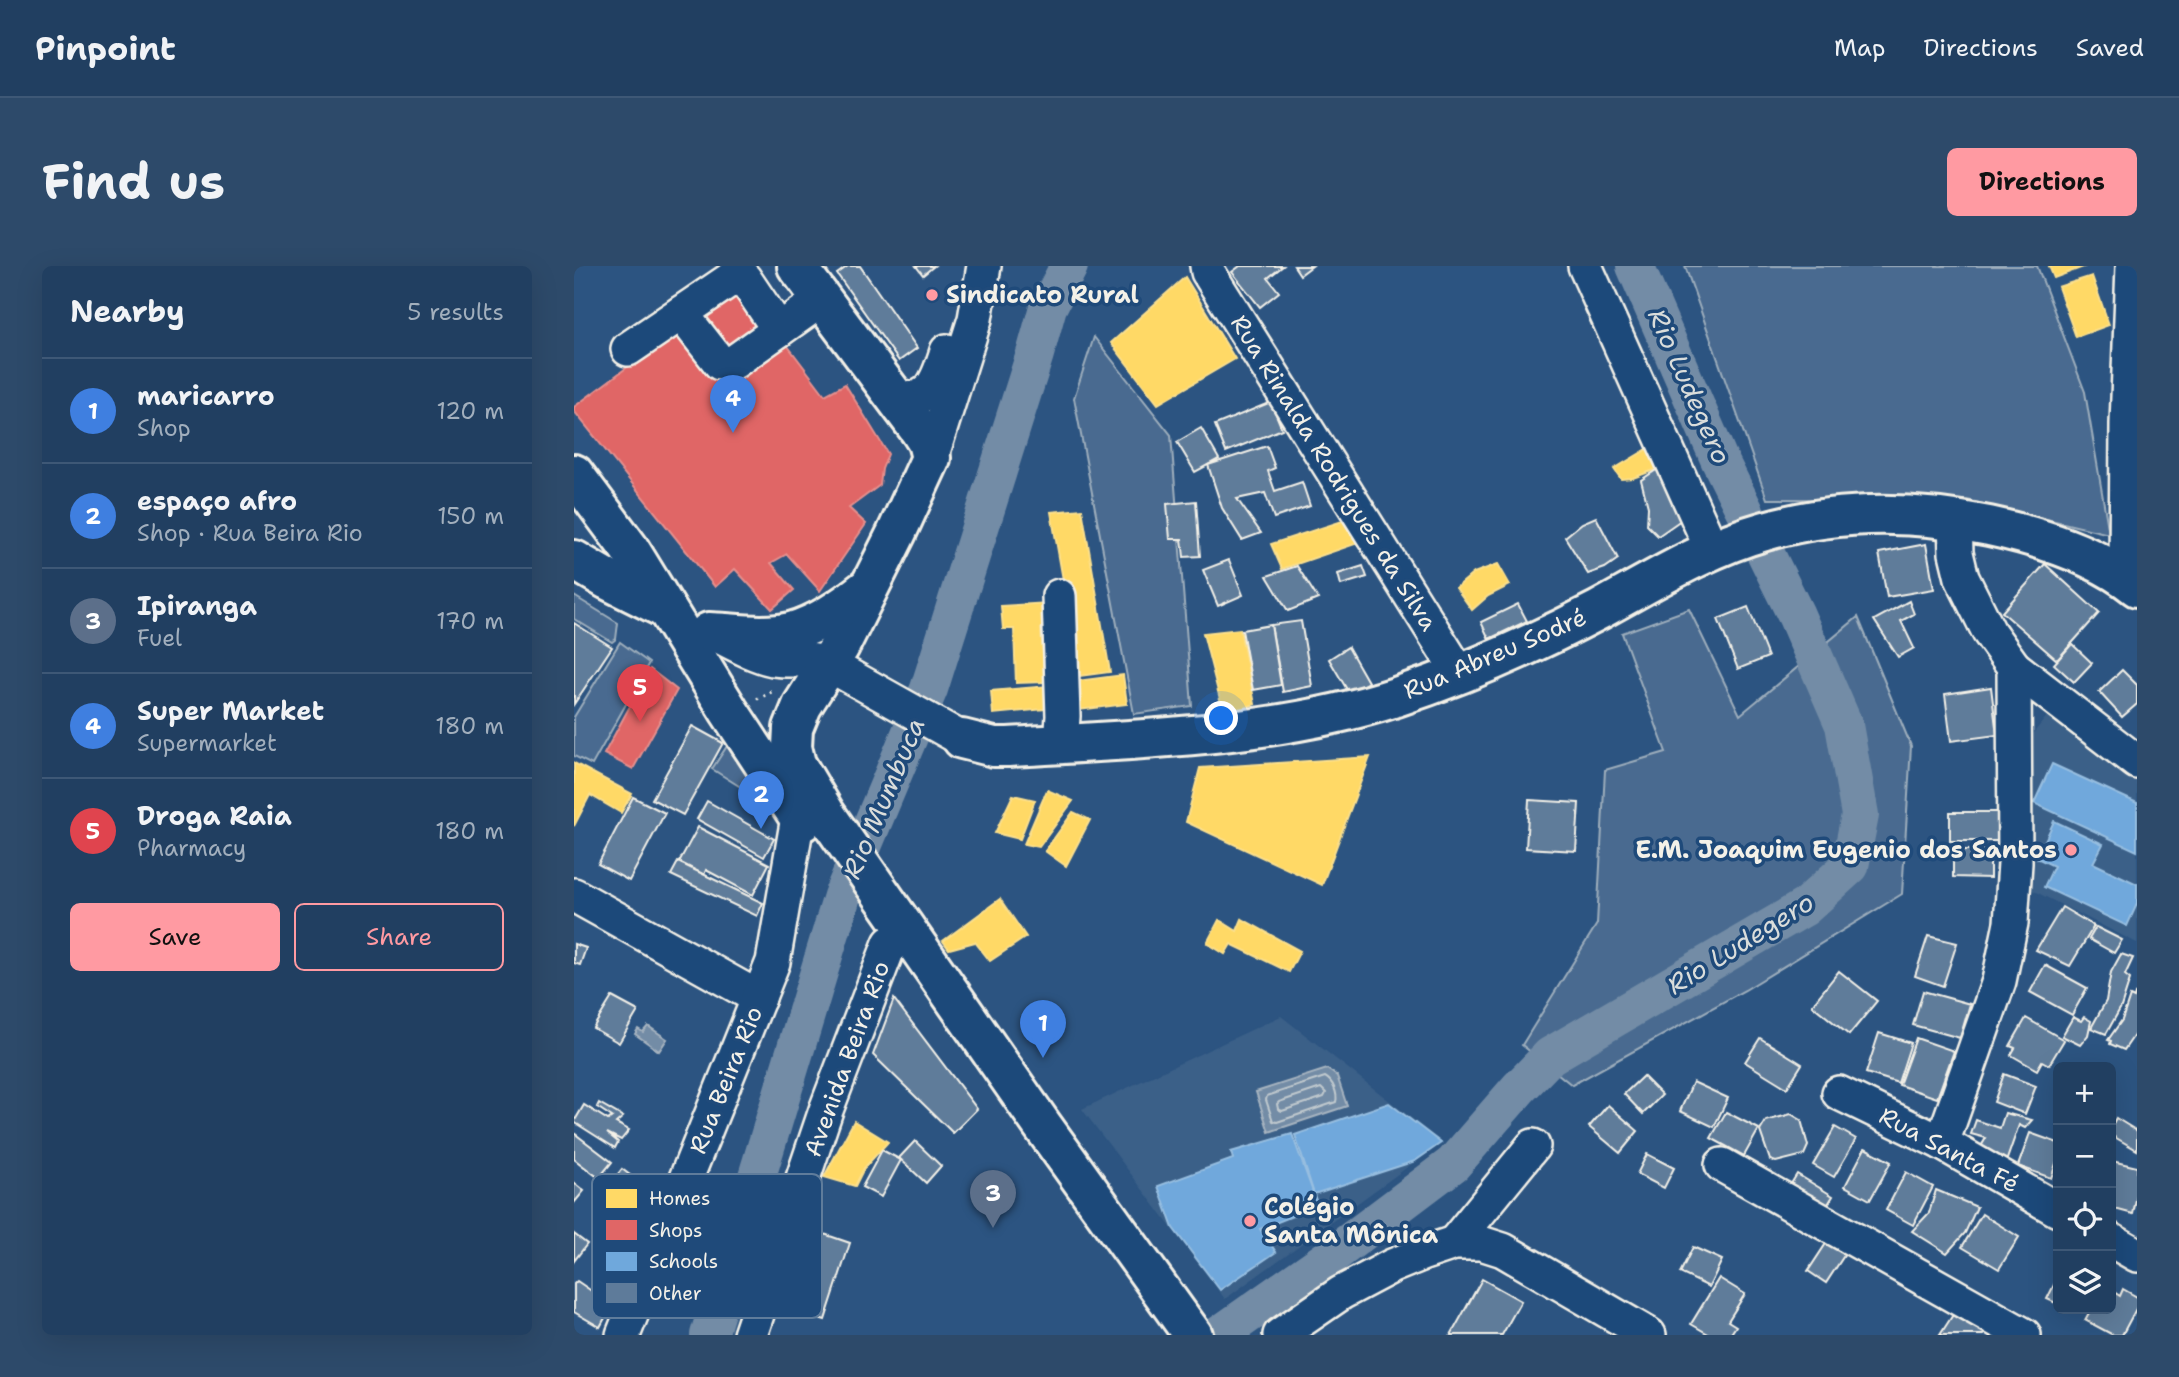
<!DOCTYPE html>
<html lang="en">
<head>
<meta charset="utf-8">
<style>
	body { margin:0; font-family:"Shantell Sans",sans-serif; background:#2d4a6a; color:#f1f3f6 }
	.controls { position:absolute; right:21px; bottom:21px; display:grid; overflow:hidden; border-radius:10px; box-shadow:0 7px 28px #0002 }
	.controls button { width:63px; height:63px; display:grid; place-items:center; padding:0; border:0; border-bottom:2px solid #3e5876; background:#213f61; color:#f1f3f6; font:35px sans-serif }
	.you { position:absolute; left:648px; top:453px; width:24px; height:24px; margin:-18px; border:5px solid #fff; border-radius:50%; background:#1a73e8; box-shadow:0 0 0 10px #1a73e833 }
	.badge { display:grid; place-items:center; width:46px; height:46px; border-radius:50%; background:#ff9aa2; color:#fff; font-size:23px; font-weight:700 }
	.pin { position:absolute; translate:-50% -58px; filter:drop-shadow(0 2px 4px #0008) }
	.pin::after { content:''; position:absolute; top:37px; width:24px; height:21px; background:inherit; clip-path:polygon(0 0,100% 0,50% 100%) }
	.list { margin:0; padding:0; list-style:none }
	h2 { display:flex; justify-content:space-between; align-items:center; height:91px; margin:0; padding:0 28px; font-size:30px }
	h2 small { font-size:23px; font-weight:400; color:#a2afbd }
	.list li { display:grid; grid-template-columns:46px 1fr auto; gap:21px; align-items:center; box-sizing:border-box; height:105px; padding:0 28px; border-top:2px solid #3e5876 }
	.list b { display:block; font-size:26px; white-space:nowrap }
	.list p { margin:0; font-size:23px; white-space:nowrap; color:#a2afbd }
	.list em { font-size:23px; font-style:normal; color:#a2afbd }
	.actions { display:flex; gap:14px; padding:21px 28px }
	.actions a { flex:1; padding:16px 0; border:2px solid #ff9aa2; border-radius:10px; text-align:center; font-size:24px; color:#ff9aa2 }
	.actions .main { background:#ff9aa2; color:#111 }
	.icon { flex:none; width:38px; height:38px; fill:none; stroke:currentColor; stroke-width:2; stroke-linecap:round; stroke-linejoin:round }
	.map { position:relative; flex:none; width:1563px; height:1069px; overflow:hidden; border-radius:10px }
	header { display:flex; align-items:center; gap:42px; box-sizing:border-box; height:98px; padding:0 35px; background:#213f61; border-bottom:2px solid #3e5876 }
	header strong { font-size:33px }
	nav { display:flex; gap:38px; margin-inline-start:auto; font-size:24px }
	.intro { display:flex; align-items:center; justify-content:space-between; box-sizing:border-box; height:168px; padding:0 42px }
	h1 { margin:0; font-size:49px }
	.button { padding:18px 32px; border-radius:10px; background:#ff9aa2; color:#111; font-size:24px; font-weight:700 }
	main { display:flex; gap:42px; padding:0 42px }
	aside { flex:1; background:#213f61; border-radius:10px; box-shadow:0 7px 28px #0002 }
	.map>svg:first-child { display:block }
	.built { fill:#3b6088 }
	.green { fill:#496b90; stroke:#9eaebc; stroke-width:2 }
	.water { fill:#738ca6; stroke:#a7b4c0; stroke-width:2 }
	.homes { fill:#ffd966; stroke:#fce08d; stroke-width:2 }
	.shops { fill:#e06666; stroke:#e6908d; stroke-width:2 }
	.schools { fill:#6fa8dc; stroke:#97bee0; stroke-width:2 }
	.lines { fill:none; stroke-linecap:round; stroke-linejoin:round }
	.shore { stroke:#c0c9ce; stroke-width:2 }
	.river { stroke:#738ca6; stroke-width:38 }
	.building { fill:#5e7b9a; stroke:#f4f1e8; stroke-width:2 }
	.minor-casing { stroke:#f4f1e8; stroke-width:38 }
	.major-casing { stroke:#f4f1e8; stroke-width:44 }
	.path { stroke:#f4f1e8; stroke-width:3.5; stroke-dasharray:2 5; stroke-linecap:butt }
	.minor { stroke:#1f4a7a; stroke-width:33 }
	.major { stroke:#1f4a7a; stroke-width:38 }
	.poi-dot { fill:#ff9aa2; stroke:#1f4a7a; stroke-width:2.5 }
	.labels { text-anchor:middle; dominant-baseline:central; stroke-width:7; stroke-linejoin:round; paint-order:stroke }
	.poi-label { font-size:24px; font-weight:bold; fill:#f4f1e8; stroke:#1f4a7a; text-anchor:start }
	.street-label { font-size:24px; fill:#f4f1e8; stroke:#1f4a7a }
	.water-label { font-size:26px; font-style:italic; fill:#dadddb; stroke:#1f4a7a }
	.key { fill:#1f4a7a; stroke:#5f7c9b; stroke-width:2 }
	.key-label { font-size:19px; fill:#f4f1e8 }
</style>
</head>
<body>
<header>
<strong>Pinpoint</strong>
<nav><a>Map</a><a>Directions</a><a>Saved</a></nav>
</header>
<div class="intro"><h1>Find us</h1><a class="button">Directions</a></div>
<main>
<aside>
<h2>Nearby<small>5 results</small></h2>
<ul class="list">
<li><span class="badge" style="background:#3f7fe0">1</span><div><b>maricarro</b><p>Shop</p></div><em>120 m</em></li>
<li><span class="badge" style="background:#3f7fe0">2</span><div><b>espaço afro</b><p>Shop · Rua Beira Rio</p></div><em>150 m</em></li>
<li><span class="badge" style="background:#5c6f8a">3</span><div><b>Ipiranga</b><p>Fuel</p></div><em>170 m</em></li>
<li><span class="badge" style="background:#3f7fe0">4</span><div><b>Super Market</b><p>Supermarket</p></div><em>180 m</em></li>
<li><span class="badge" style="background:#e0444e">5</span><div><b>Droga Raia</b><p>Pharmacy</p></div><em>180 m</em></li>
</ul>
<div class="actions"><a class="main">Save</a><a>Share</a></div>
</aside>
<div class="map">
<svg width="1563" height="1069" viewBox="0 0 1563 1069">
	<rect width="100%" height="100%" fill="#2c5481"/>
	<filter id="ink" filterUnits="userSpaceOnUse"><feTurbulence type="fractalNoise" baseFrequency=".0143" numOctaves="2"/><feDisplacementMap in="SourceGraphic" scale="14" xChannelSelector="R" yChannelSelector="G"/><feConvolveMatrix kernelMatrix="1 2 1 2 8 2 1 2 1" color-interpolation-filters="sRGB"/></filter>
	<g filter="url(#ink)">
		<g class="built">
			<path d="M1474,449L1563,516V677L1458,624L1453,475Z"/>
			<path d="M707,750L868,876L651,1033L508,843Z"/>
		</g>
		<g class="green">
			<path d="M1111,0H1463L1511,126L1535,268L1393,234L1193,233Z"/>
			<path d="M520,71L597,169L618,440L560,448L500,132Z"/>
			<path d="M0,330L44,357L42,373L38,376L0,353Z"/>
			<path d="M1115,343L1166,449L1284,351L1337,480L1328,628L1171,724L998,819L948,779L1023,658L1031,504L1092,486L1048,367Z"/>
			<path d="M46,376L75,397L18,499L0,490V451Z"/>
			<path d="M159,471L182,512L173,525L138,503Z"/>
		</g>
		<g class="water">
			<path d="M74,760L93,773L85,785L61,768L64,763L69,766Z"/>
			<path d="M753,803L763,810L773,840L695,866L682,826Z"/>
		</g>
		<g class="homes">
			<path d="M1475,0H1512L1480,12Z"/>
			<path d="M1518,10L1535,59L1502,71L1484,21Z"/>
			<path d="M611,11L661,93L584,138L537,77Z"/>
			<path d="M1075,182L1091,196L1080,204L1059,212L1047,213L1040,203Z"/>
			<path d="M508,243L536,406L506,410L477,246Z"/>
			<path d="M781,251L790,275L708,303L697,278Z"/>
			<path d="M924,298L936,319L914,330L898,344L882,322L900,307Z"/>
			<path d="M475,337L477,363H467L471,416L442,417L440,363H429L427,340Z"/>
			<path d="M666,363L681,438L650,449L629,367Z"/>
			<path d="M549,409L553,438L497,445L494,416Z"/>
			<path d="M475,420L481,442L419,448L417,425Z"/>
			<path d="M796,491L748,619L612,556L626,502Z"/>
			<path d="M0,497L58,528L47,547L16,529L0,560Z"/>
			<path d="M473,524L499,535L465,581L450,578Z"/>
			<path d="M439,529L461,534L446,573L421,567Z"/>
			<path d="M499,546L516,554L492,600L471,585Z"/>
			<path d="M426,633L452,671L416,695L401,676L375,683L369,675Z"/>
			<path d="M668,653L726,685L715,706L657,678L651,688L633,677L645,654L663,665Z"/>
			<path d="M280,855L314,876L290,902L281,920L250,911Z"/>
		</g>
		<g class="shops">
			<path d="M166,17L251,129L271,118L314,188L308,203L306,219L275,242L292,258L246,325L213,288L197,297L220,324L198,343L161,303L141,321L0,145V141Z"/>
			<path d="M76,403L103,424L59,503L30,488Z"/>
		</g>
		<g class="schools">
			<path d="M1478,498L1563,537V585L1460,537Z"/>
			<path d="M1480,555L1529,578L1519,597L1563,618V638L1553,660L1470,621L1480,600L1463,592Z"/>
			<path d="M815,837L867,877L841,895L740,928L721,869Z"/>
			<path d="M718,868L744,940L686,963L702,986L646,1024L599,962L584,920L659,893L657,886Z"/>
		</g>
		<g class="lines">
			<g class="shore">
				<path d="M751,811C759,815 764,828 762,836L703,856L699,855L692,834L693,830Z"/>
				<path d="M747,822L752,827L750,831L708,845L704,843L703,838L705,836Z"/>
			</g>
			<g class="river">
				<path d="M135,1069L268,630L355,423L461,88L474,41L495,0"/>
				<path d="M645,1069L753,993L879,898L945,822L976,790L1231,641L1276,600L1286,549L1270,459L1222,349L1145,193L1061,0"/>
			</g>
		</g>
		<g class="building">
			<path d="M274,0H286L343,82L325,95L263,8Z"/>
			<path d="M342,0H360L349,9Z"/>
			<path d="M666,0H709L694,12L705,26L686,41L658,6Z"/>
			<path d="M720,0H738L726,9Z"/>
			<path d="M697,136L708,163L652,186L641,159Z"/>
			<path d="M627,162L645,193L621,206L603,176Z"/>
			<path d="M693,180L701,202L694,205L701,225L728,216L736,240L700,252L691,227L663,233L687,267L668,274L648,242L634,199Z"/>
			<path d="M1090,199L1117,247L1084,270L1073,259L1074,241L1067,214Z"/>
			<path d="M622,235L626,290L610,291L608,273H596L593,238Z"/>
			<path d="M1022,251L1044,293L1031,302L1014,308L991,271L1008,257Z"/>
			<path d="M1352,278L1360,323L1313,331L1305,287Z"/>
			<path d="M655,294L669,329L644,340L629,304Z"/>
			<path d="M1471,298L1525,347L1483,394L1428,346Z"/>
			<path d="M723,300L744,333L714,345L693,310Z"/>
			<path d="M789,300L793,311L767,319L764,308Z"/>
			<path d="M1335,335L1340,348L1327,355L1340,382L1324,391L1300,354Z"/>
			<path d="M944,338L953,355L915,373L907,356Z"/>
			<path d="M1174,341L1194,391L1164,403L1144,353Z"/>
			<path d="M727,355L738,420L709,426L697,359Z"/>
			<path d="M0,357L38,381L0,438Z"/>
			<path d="M697,359L707,419L679,424L668,364Z"/>
			<path d="M1498,378L1518,397L1500,416L1480,398Z"/>
			<path d="M774,381L794,416L775,427L755,393Z"/>
			<path d="M1548,404L1563,419V438L1548,451L1525,426Z"/>
			<path d="M1417,421L1423,469L1377,475L1371,428Z"/>
			<path d="M118,460L149,477L109,549L78,533Z"/>
			<path d="M59,531L91,547L55,615L24,598Z"/>
			<path d="M955,534L1005,537L1002,585L952,582Z"/>
			<path d="M133,535L200,573L190,591L123,553Z"/>
			<rect x="1376" y="546" width="47" height="29"/>
			<path d="M124,561L195,598L179,629L132,604L130,609L105,596Z"/>
			<path d="M1379,584H1416V612L1379,611Z"/>
			<path d="M104,596L189,637L183,650L97,609Z"/>
			<path d="M1488,641L1520,660L1496,700L1462,684Z"/>
			<path d="M1522,661L1548,674L1540,687L1515,673Z"/>
			<path d="M1354,670L1383,677L1369,720L1341,710Z"/>
			<path d="M0,678L12,682L6,699L0,697Z"/>
			<path d="M1547,688L1559,692L1551,709L1556,713L1547,741L1532,768L1517,762L1532,735L1537,706Z"/>
			<path d="M1471,699L1513,722L1498,749L1456,726Z"/>
			<path d="M1265,705L1303,735L1275,769L1238,739Z"/>
			<path d="M1349,725L1396,738L1386,772L1339,759Z"/>
			<path d="M1561,728L1563,729V765L1550,784L1536,778L1537,775L1534,774L1548,754L1556,730L1560,732Z"/>
			<path d="M38,731L64,745L45,777L19,762Z"/>
			<path d="M320,733L403,843L379,867L299,789Z"/>
			<path d="M1499,751L1507,755L1510,751L1517,755L1514,769L1506,779L1488,770Z"/>
			<path d="M1452,752L1490,774L1475,799L1468,795L1463,804L1437,789L1441,782L1436,780Z"/>
			<path d="M1305,767L1337,777L1324,817L1292,807Z"/>
			<path d="M1186,772L1228,798L1213,822L1171,796Z"/>
			<path d="M1342,772L1380,785L1363,832L1325,819Z"/>
			<path d="M1430,808L1462,820L1451,848L1420,836Z"/>
			<path d="M1069,810L1088,829L1069,848L1050,828Z"/>
			<path d="M1119,816L1154,832L1140,861L1106,845Z"/>
			<path d="M25,837L49,851L42,857L55,864L47,874L33,867L44,876L41,882L0,856L10,839L34,854L38,851L23,841Z"/>
			<path d="M1034,839L1064,865L1046,887L1015,861Z"/>
			<path d="M1152,846L1185,863L1170,890L1137,872Z"/>
			<path d="M1431,847L1458,854L1451,862L1445,859L1432,896L1403,887L1412,872L1397,868L1402,854L1426,862Z"/>
			<path d="M1217,848L1227,854L1234,880L1230,889L1202,896L1196,894L1186,865L1192,855Z"/>
			<path d="M1542,852L1563,865V884L1537,869V861Z"/>
			<path d="M1261,861L1282,873L1260,911L1239,899Z"/>
			<path d="M0,867L38,896L25,912L0,893Z"/>
			<path d="M1456,867L1484,877V892L1477,912L1444,900Z"/>
			<path d="M341,875L367,900L352,917L325,892Z"/>
			<path d="M1291,882L1317,896L1296,934L1271,920Z"/>
			<path d="M308,884L327,894L307,931L288,921Z"/>
			<path d="M1073,888L1100,902L1090,922L1063,908Z"/>
			<path d="M1538,895L1563,901V930L1559,948L1537,942Z"/>
			<path d="M48,903L77,925L58,949L29,927Z"/>
			<path d="M1332,906L1359,921L1339,959L1312,944Z"/>
			<path d="M1223,908L1259,930L1248,948L1212,926Z"/>
			<path d="M0,917L10,925L0,937Z"/>
			<path d="M1362,924L1403,941L1391,967L1373,987L1338,965L1355,947Z"/>
			<path d="M1408,948L1445,971L1425,1003L1388,981Z"/>
			<path d="M247,967L276,977L251,1054L222,1045Z"/>
			<path d="M0,968L13,978L0,995Z"/>
			<path d="M1257,970L1275,982L1252,1017L1234,1005Z"/>
			<path d="M1119,981L1148,994L1135,1021L1106,1007Z"/>
			<path d="M1484,1011V1038L1473,1033Z"/>
			<path d="M1145,1012L1171,1028L1154,1055L1162,1060L1156,1069H1136L1117,1058Z"/>
			<path d="M908,1013L947,1035L928,1069H877Z"/>
			<path d="M3,1015L38,1039L26,1061L0,1046V1018Z"/>
			<path d="M1549,1023L1563,1031V1041L1548,1069H1539L1511,1054L1517,1043H1537V1024L1546,1030Z"/>
			<path d="M1382,1044L1414,1063L1410,1069H1366Z"/>
		</g>
		<g class="lines">
			<defs>
				<g id="minor">
					<path d="M633,0L634,6L886,408"/>
					<path d="M1011,0L1139,286"/>
					<path d="M107,47L146,97L160,96L247,34"/>
					<path d="M54,83L163,9L170,12L205,64"/>
					<path d="M323,132C358,138 364,112 373,85"/>
					<path d="M357,192L401,53L410,0"/>
					<path d="M1552,312L1553,158L1559,0"/>
					<path d="M485,330L489,450L487,478"/>
					<path d="M143,369C161,378 180,389 199,393C218,396 236,391 254,398L388,473"/>
					<path d="M1440,401L1563,496"/>
					<path d="M0,629L185,732"/>
					<path d="M1265,827L1368,877L1484,944"/>
					<path d="M1368,877L1425,715L1437,657L1441,597L1440,401L1415,366L1388,312L1382,287L1381,253"/>
					<path d="M1148,899L1450,1069"/>
					<path d="M1537,974L1563,989"/>
					<path d="M880,977L959,880"/>
					<path d="M49,1069L199,696L224,551"/>
					<path d="M176,1069L252,844L316,677"/>
					<path d="M706,1069L767,1027L818,1000L850,987L880,977H907L929,984L1075,1069"/>
				</g>
				<g id="major">
					<path d="M223,0L346,165L353,176L357,192L322,268L266,380L228,440L219,462L218,481L222,498L251,547L468,859L619,1069"/>
					<path d="M0,208L55,282L155,445L228,556"/>
					<path d="M0,294L34,314L92,343"/>
					<path d="M135,366C160,367 192,372 217,366C245,358 269,341 292,323"/>
					<path d="M388,473L420,481H434C559,474 703,470 822,431C892,408 960,378 1025,344C1078,315 1133,281 1191,265C1264,244 1342,245 1415,260C1466,271 1522,288 1563,321"/>
				</g>
			</defs>
			<use href="#minor" class="minor-casing"/>
			<use href="#major" class="major-casing"/>
			<path class="path" d="M183,433L201,424"/>
			<use href="#minor" class="minor"/>
			<use href="#major" class="major"/>
		</g>
	</g>
	<g class="poi-dot">
		<circle cx="358" cy="29" r="7"/>
		<circle cx="1497" cy="584" r="7"/>
		<circle cx="676" cy="955" r="7"/>
	</g>
	<g class="labels">
		<g class="poi-label">
			<text x="372" y="29">Sindicato Rural</text>
			<text x="1483" y="584" text-anchor="end">E.M. Joaquim Eugenio dos Santos</text>
			<text x="690" y="941">Colégio<tspan x="690" dy="28">Santa Mônica</tspan></text>
		</g>
		<g class="street-label">
			<text transform="translate(760 207) rotate(58)">Rua Rinalda Rodrigues da Silva</text>
			<text transform="translate(921 388) rotate(-23)">Rua Abreu Sodré</text>
			<text transform="translate(273 793) rotate(-70)">Avenida Beira Rio</text>
			<text transform="translate(152 814) rotate(-68)">Rua Beira Rio</text>
			<text transform="translate(1375 884) rotate(28)">Rua Santa Fé</text>
		</g>
		<g class="water-label">
			<text transform="translate(1116 120) rotate(66)">Rio Ludegero</text>
			<text transform="translate(309 532) rotate(-67)">Rio Mumbuca</text>
			<text transform="translate(1166 677) rotate(-32)">Rio Ludegero</text>
		</g>
	</g>
	<rect x="18" y="908" width="230" height="144" rx="10" class="key"/>
	<rect x="32" y="923" width="31" height="19" fill="#ffd966"/>
	<rect x="32" y="954" width="31" height="20" fill="#e06666"/>
	<rect x="32" y="986" width="31" height="19" fill="#6fa8dc"/>
	<rect x="32" y="1017" width="31" height="20" fill="#5e7b9a"/>
	<g class="key-label">
		<text x="75" y="939">Homes</text>
		<text x="75" y="971">Shops</text>
		<text x="75" y="1002">Schools</text>
		<text x="75" y="1034">Other</text>
	</g>
</svg>
<div class="controls">
<button>+</button>
<button>−</button>
<button><svg class="icon" aria-label="locate" viewBox="0 0 24 24"><circle cx="12" cy="12" r="6"/><path d="M12 2v4M12 18v4M2 12h4M18 12h4"/></svg></button>
<button><svg class="icon" aria-label="layers" viewBox="0 0 24 24"><path d="M12 4l9 5-9 5-9-5zM3 14l9 5 9-5"/></svg></button>
</div>
<div class="you"></div>
<div class="pin badge" style="left:469px;top:792px;background:#3f7fe0">1</div>
<div class="pin badge" style="left:187px;top:563px;background:#3f7fe0">2</div>
<div class="pin badge" style="left:419px;top:962px;background:#5c6f8a">3</div>
<div class="pin badge" style="left:159px;top:167px;background:#3f7fe0">4</div>
<div class="pin badge" style="left:66px;top:456px;background:#e0444e">5</div>
</div>
</main>
</body>
</html>
